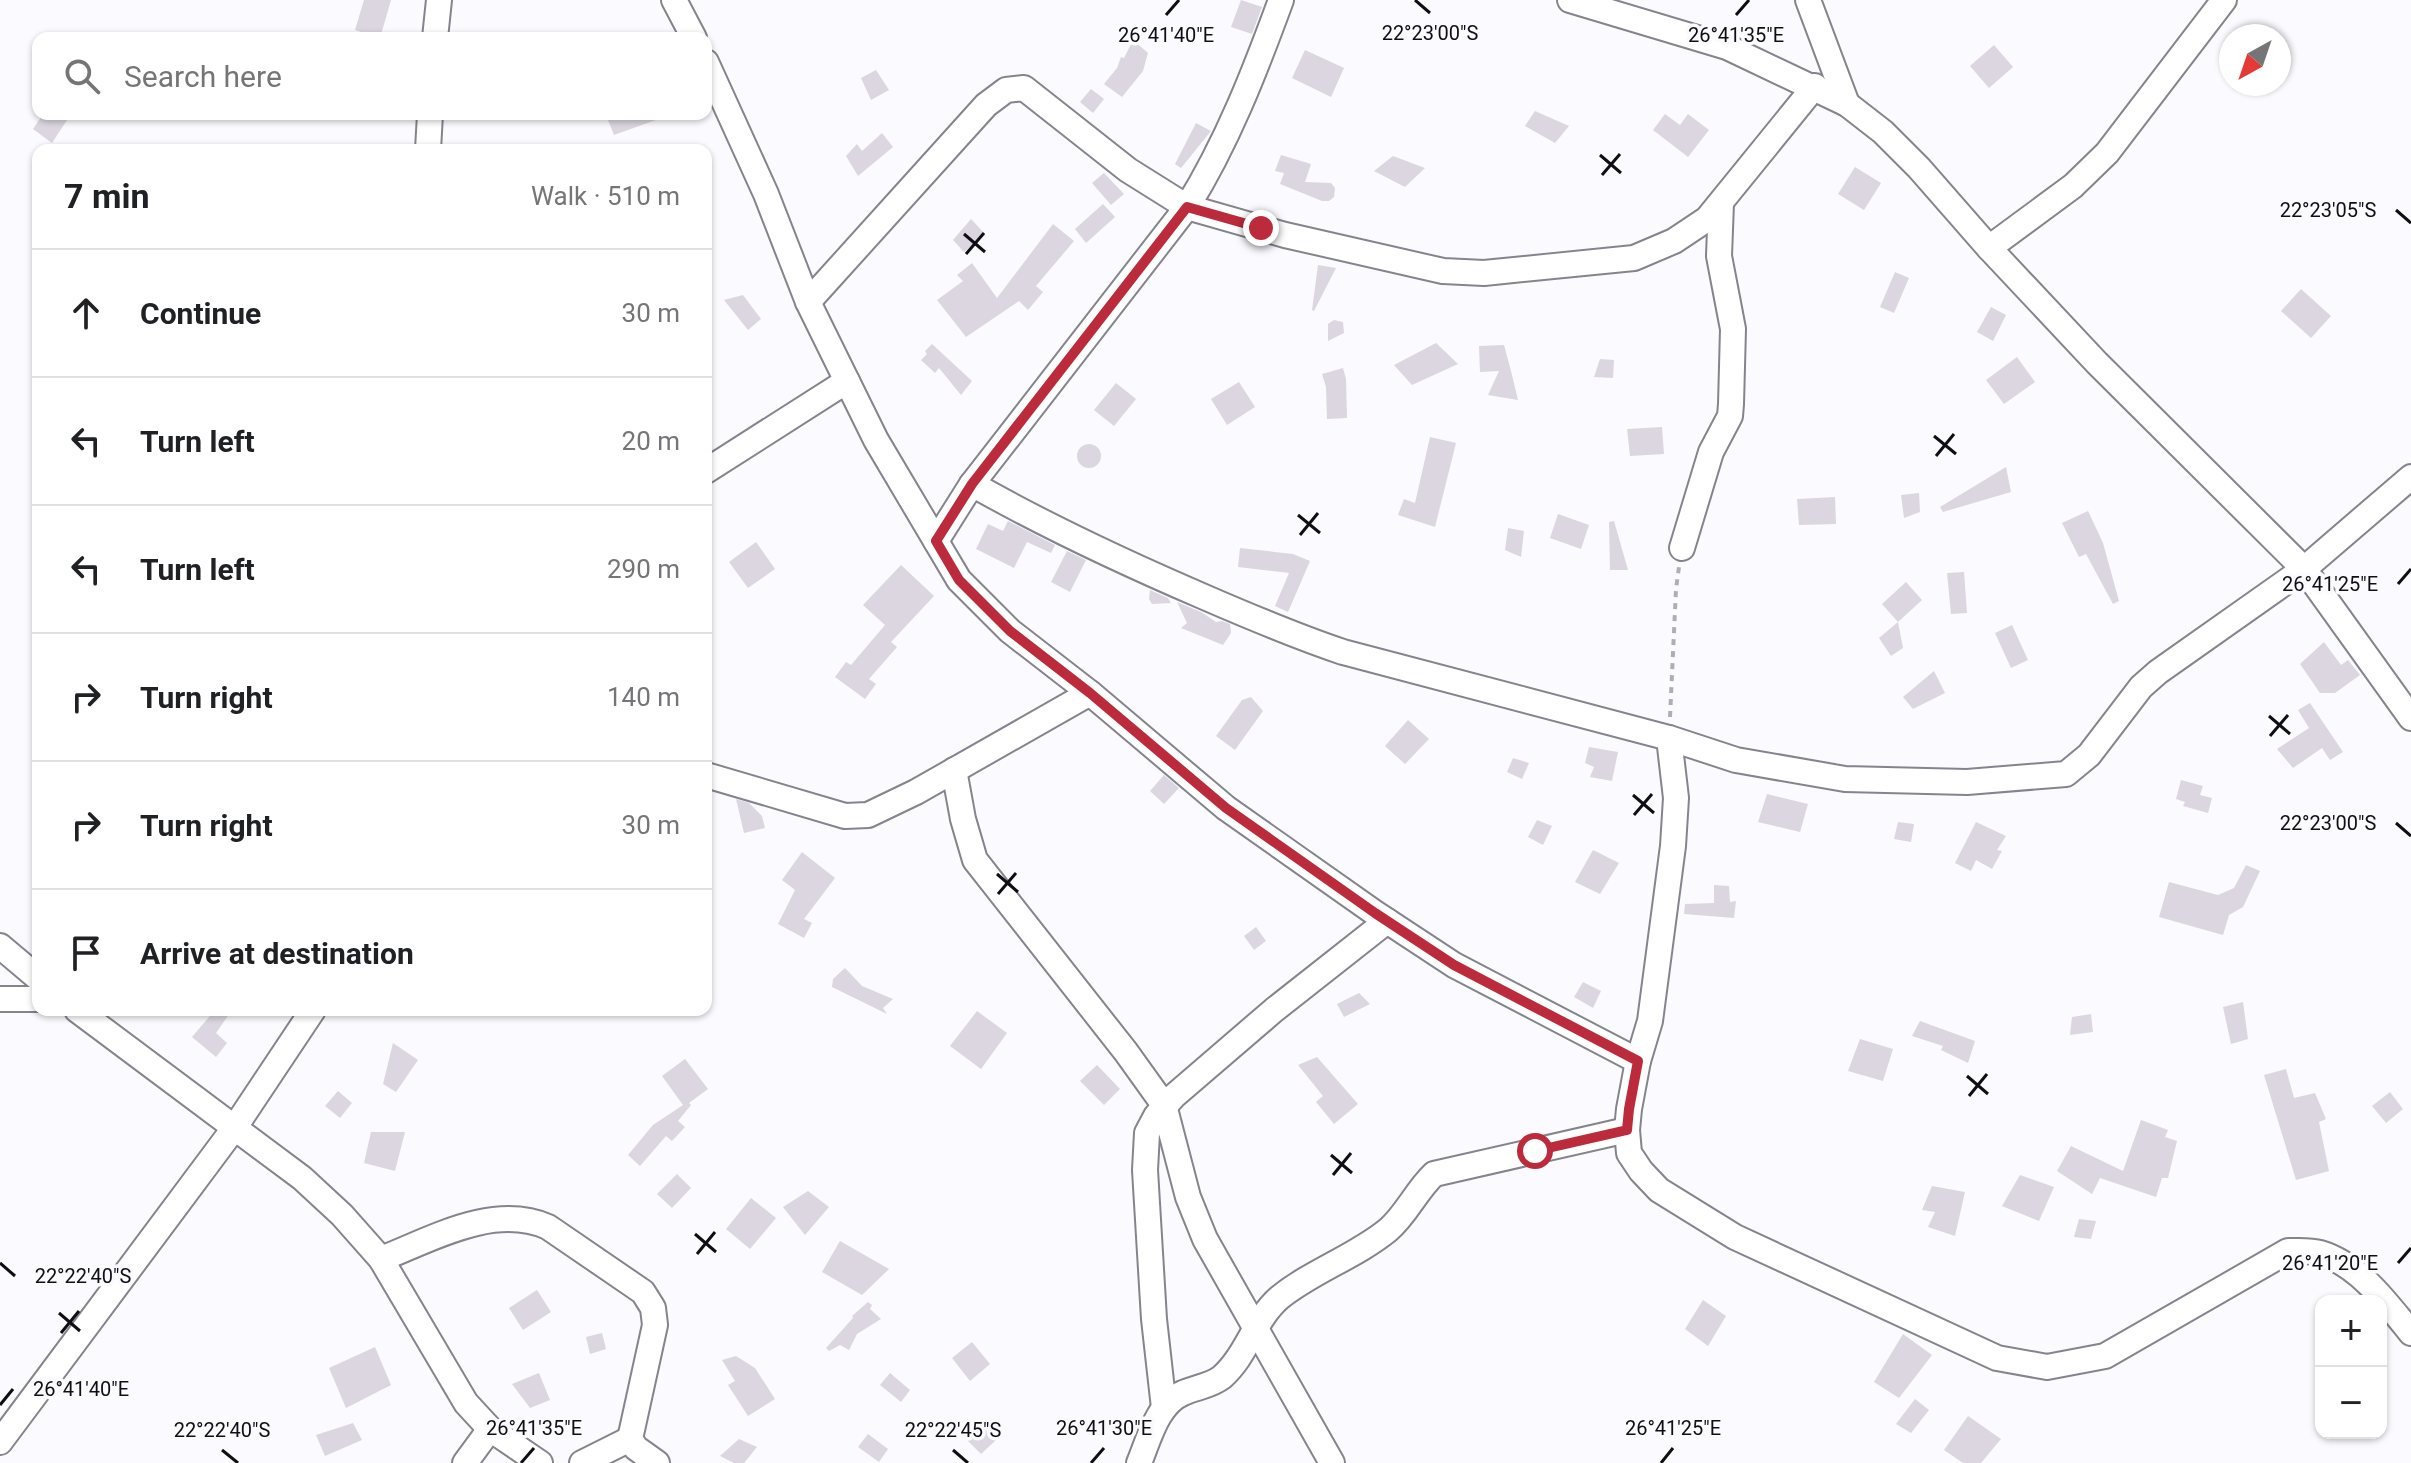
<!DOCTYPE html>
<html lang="en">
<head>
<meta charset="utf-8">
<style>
	body { margin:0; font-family:Roboto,sans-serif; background:#f6f6f6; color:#202124 }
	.controls { position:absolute; right:24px; bottom:24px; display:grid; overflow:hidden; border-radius:16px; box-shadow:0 2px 6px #0004 }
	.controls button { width:72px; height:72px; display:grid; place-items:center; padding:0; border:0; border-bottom:2px solid #e0e0e0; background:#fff; color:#202124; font:40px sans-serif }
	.compass { position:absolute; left:2219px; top:24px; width:72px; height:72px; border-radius:50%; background:#fff; box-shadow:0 2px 6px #0004; rotate:220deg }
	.stop { position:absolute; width:24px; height:24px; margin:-18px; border:6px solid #bc2b3b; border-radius:50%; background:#fff }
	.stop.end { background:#bc2b3b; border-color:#fff; box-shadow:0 2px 8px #0008 }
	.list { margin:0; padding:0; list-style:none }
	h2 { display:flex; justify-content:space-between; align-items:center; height:104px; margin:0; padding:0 32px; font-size:34px }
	h2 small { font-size:26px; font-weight:400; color:#757577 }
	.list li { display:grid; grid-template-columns:52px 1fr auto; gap:24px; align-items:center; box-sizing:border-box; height:128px; padding:0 32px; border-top:2px solid #e0e0e0 }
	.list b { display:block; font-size:30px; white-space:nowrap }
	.list em { font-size:26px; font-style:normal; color:#757577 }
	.icon { flex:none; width:44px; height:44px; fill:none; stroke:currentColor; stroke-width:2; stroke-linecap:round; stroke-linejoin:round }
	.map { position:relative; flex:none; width:2411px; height:1463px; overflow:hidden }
	.search { position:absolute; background:#fff; box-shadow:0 2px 6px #0004; left:32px; top:32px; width:680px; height:88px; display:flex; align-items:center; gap:20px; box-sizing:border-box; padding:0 28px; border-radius:16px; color:#757577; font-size:30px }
	.panel { position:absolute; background:#fff; box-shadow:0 2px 6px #0004; left:32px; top:144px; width:680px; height:872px; border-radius:16px }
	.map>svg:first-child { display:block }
	.building { fill:#dcd6e1 }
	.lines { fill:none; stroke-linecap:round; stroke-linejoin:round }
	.minor-casing { stroke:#84848f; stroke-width:28 }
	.path { stroke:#afafb3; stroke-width:4; stroke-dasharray:6 6; stroke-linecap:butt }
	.minor { stroke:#fff; stroke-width:24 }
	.route { stroke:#bc2b3b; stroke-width:10 }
	.ticks { fill:none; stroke:#0f0f13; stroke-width:3 }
	.ticks-label { font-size:20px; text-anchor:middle; fill:#0f0f13; stroke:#fafaff; stroke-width:7; stroke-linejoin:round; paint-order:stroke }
</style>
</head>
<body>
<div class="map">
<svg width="2411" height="1463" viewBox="0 0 2411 1463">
	<rect width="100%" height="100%" fill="#fafaff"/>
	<g class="building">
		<path d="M364,0H391L380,38L355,30Z"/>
		<path d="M1241,0L1262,7L1252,34L1231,27Z"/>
		<path d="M1133,40L1148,53L1143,71L1122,97L1104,84L1117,68L1121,57L1124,58Z"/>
		<path d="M1994,45L2013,67L1989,88L1970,66Z"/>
		<path d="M1305,50L1344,68L1331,97L1292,78Z"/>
		<path d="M876,70L889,90L871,100L861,78Z"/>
		<path d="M1091,89L1104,99L1093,113L1080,102Z"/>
		<path d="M1535,111L1569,126L1555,143L1525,126Z"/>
		<path d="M43,114H58L67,120L52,143L33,129Z"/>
		<path d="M622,114H666L667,116L614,135L608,120Z"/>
		<path d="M1665,114L1680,125L1688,114L1709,130L1688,157L1653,130Z"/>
		<path d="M1196,123L1211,131L1181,168L1175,164Z"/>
		<path d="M882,133L893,147L858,176L846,156L857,144L862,151Z"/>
		<path d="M1281,155L1311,164L1305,182L1331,183L1335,188L1334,197L1329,201H1322L1280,184L1284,173L1275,171Z"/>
		<path d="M1393,156L1425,168L1405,187L1374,171Z"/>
		<path d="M1855,167L1881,183L1864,210L1838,194Z"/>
		<path d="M1104,173L1124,194L1111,205L1092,183Z"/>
		<path d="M1103,204L1115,217L1086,243L1075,229Z"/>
		<path d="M971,219L985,234L964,252L953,240Z"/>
		<path d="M1053,224L1074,241L1036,286L1043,292L1028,310L1019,301L966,337L937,300L963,281L957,275L972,263L997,298Z"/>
		<path d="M1318,265L1336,268L1314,311L1312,310Z"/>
		<path d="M1895,272L1909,278L1894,313L1880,307Z"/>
		<path d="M2301,289L2331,316L2311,338L2281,311Z"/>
		<path d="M743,295L761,319L748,330L724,300Z"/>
		<path d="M1991,307L2006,315L1993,341L1977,332Z"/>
		<path d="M1334,320L1343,322L1344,333L1328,341V324Z"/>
		<path d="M1436,343L1458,364L1412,385L1394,365Z"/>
		<path d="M932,344L972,381L961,395L939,368L935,373L921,360L927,354L925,351Z"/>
		<path d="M1504,345L1511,371L1518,400L1488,395L1499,371L1480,372L1479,346Z"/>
		<path d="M2017,357L2035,382L2004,404L1986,380Z"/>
		<path d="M1600,359L1614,360L1613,378L1594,377Z"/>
		<path d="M1343,368L1346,379L1347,418L1327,419L1326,387L1322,374Z"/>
		<path d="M1239,382L1255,407L1227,425L1211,399Z"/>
		<path d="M1116,383L1136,399L1114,426L1094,410Z"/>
		<path d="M1662,427L1664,454L1630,456L1627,429Z"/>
		<path d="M1430,437L1456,443L1435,527L1398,515L1404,499L1415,503Z"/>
		<circle cx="1089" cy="456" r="12"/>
		<path d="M2006,467L2011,492L1943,512L1940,507Z"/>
		<path d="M1919,493L1920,512L1904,518L1901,495Z"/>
		<path d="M1835,497L1836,524L1799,525L1797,499Z"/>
		<path d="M2088,511L2103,543L2119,601L2113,604L2086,554L2079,557L2062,523Z"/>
		<path d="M1558,514L1589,525L1581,549L1550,538Z"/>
		<path d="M1008,521L1055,545L1051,553L1027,542L1014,568L976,549L988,524L1003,531Z"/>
		<path d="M1614,521L1628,570H1610L1609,522Z"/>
		<path d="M1508,528L1524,531L1521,557L1505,550Z"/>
		<path d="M756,542L775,569L748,588L729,562Z"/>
		<path d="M1240,548L1293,554L1310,561L1288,612L1275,606L1289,573L1238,567Z"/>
		<path d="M1067,551L1086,560L1070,592L1051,582Z"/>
		<path d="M901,565L934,596L891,642L897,647L869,679L876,684L865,699L835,677L846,662L851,665L885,625L863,605Z"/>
		<path d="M1964,572L1967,613L1951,614L1947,573Z"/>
		<path d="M1906,582L1922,600L1898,622L1882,604Z"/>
		<path d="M1150,590L1168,598L1171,603L1152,604L1149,599Z"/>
		<path d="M1177,602L1201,612L1216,622L1222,621L1230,624L1231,633L1223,645L1181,628L1187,623Z"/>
		<path d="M1898,622L1903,648L1891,656L1879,638Z"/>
		<path d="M2012,625L2028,660L2011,668L1995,633Z"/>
		<path d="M2324,642L2341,665L2348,660L2360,675L2335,693H2320L2300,664Z"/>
		<path d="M1934,671L1945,693L1913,709L1903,697Z"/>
		<path d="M1251,697L1263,711L1235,750L1216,736L1242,700Z"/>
		<path d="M2310,703L2343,752L2330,760L2322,748L2293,768L2277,749L2309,728L2298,710Z"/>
		<path d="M1408,720L1429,739L1405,764L1385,746Z"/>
		<path d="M1589,747L1618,752L1612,781L1590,777L1594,767L1585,763Z"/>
		<path d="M1513,758L1529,763L1522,779L1507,772Z"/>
		<path d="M1164,775L1179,788L1164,804L1150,791Z"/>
		<path d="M2181,780L2203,786L2200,795L2212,798L2208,813L2183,806L2185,802L2176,799Z"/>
		<path d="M1767,794L1808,804L1800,832L1758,822Z"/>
		<path d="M736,799L749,803L762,816L765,828L744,833Z"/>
		<path d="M1537,820L1552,826L1543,845L1528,837Z"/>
		<path d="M1898,822L1914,824L1911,842L1894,839Z"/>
		<path d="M1976,822L2006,836L1997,850L2002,851L1992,869L1976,860L1971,871L1955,863Z"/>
		<path d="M1593,850L1619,863L1600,894L1575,882Z"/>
		<path d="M802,852L835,878L804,919L812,923L804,938L778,924L795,890L782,880Z"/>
		<path d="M2246,865L2260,871L2243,907L2229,915L2223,935L2159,917L2169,882L2218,895L2234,888Z"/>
		<path d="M1714,885L1729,886L1730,902L1736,901L1734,918L1684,914L1685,904L1714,903Z"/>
		<path d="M1256,927L1266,941L1254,950L1244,936Z"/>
		<path d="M845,968L862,986L893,999L883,1008L887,1014L832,987L833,979Z"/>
		<path d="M1583,982L1601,991L1593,1008L1574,997Z"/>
		<path d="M1359,993L1370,1004L1344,1017L1337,1004Z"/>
		<path d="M2243,1002L2248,1039L2231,1044L2223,1007Z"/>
		<path d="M215,1010H232L216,1033L227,1043L216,1057L192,1037Z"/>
		<path d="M977,1011L1007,1033L981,1069L950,1046Z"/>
		<path d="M2091,1014L2093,1032L2070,1035L2072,1017Z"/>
		<path d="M1920,1021L1975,1041L1968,1063L1941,1050L1943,1046L1912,1036Z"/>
		<path d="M1860,1039L1893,1049L1883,1081L1848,1071Z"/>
		<path d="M393,1043L418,1060L396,1092L383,1084Z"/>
		<path d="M1317,1057L1358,1104L1334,1124L1316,1102L1323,1096L1298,1065Z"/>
		<path d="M685,1059L708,1089L689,1103L691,1105L678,1121L685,1127L672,1141L666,1136L640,1166L628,1155L653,1125L683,1105L662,1076Z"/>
		<path d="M1097,1065L1120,1089L1104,1105L1080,1081Z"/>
		<path d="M2286,1069L2294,1098L2315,1093L2326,1119L2319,1122L2329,1171L2296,1180L2264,1075Z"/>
		<path d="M338,1091L352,1103L340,1118L325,1106Z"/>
		<path d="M2390,1092L2403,1109L2386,1123L2372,1106Z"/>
		<path d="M2141,1120L2168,1130L2165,1137L2177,1141L2168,1178H2162L2156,1197L2100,1178L2092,1194L2057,1171L2071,1146L2123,1171Z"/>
		<path d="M371,1132H405L395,1171L364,1163Z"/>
		<path d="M677,1174L691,1188L672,1208L657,1194Z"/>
		<path d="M2020,1175L2054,1187L2039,1221L2002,1206Z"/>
		<path d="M1932,1186L1965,1192L1955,1236L1928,1227L1935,1212L1922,1210Z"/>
		<path d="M808,1191L829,1207L805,1235L783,1207Z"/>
		<path d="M751,1198L776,1218L750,1249L726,1229Z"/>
		<path d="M2079,1219L2096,1221L2091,1239L2074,1237Z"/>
		<path d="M840,1241L889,1269L862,1295L822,1272Z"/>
		<path d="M537,1290L551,1312L523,1330L509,1308Z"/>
		<path d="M1703,1300L1726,1316L1708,1346L1685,1329Z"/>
		<path d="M868,1302L872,1305L870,1309L881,1319L857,1334L849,1350L840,1345L829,1351L826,1348L853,1318L852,1316Z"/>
		<path d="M602,1333L606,1349L590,1354L586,1337Z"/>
		<path d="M1903,1334L1932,1355L1899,1398L1874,1382Z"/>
		<path d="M972,1342L990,1364L970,1381L952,1358Z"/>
		<path d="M375,1347L391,1385L346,1408L329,1368Z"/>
		<path d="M736,1356L755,1368L775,1399L748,1416L728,1385L735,1381L722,1360Z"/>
		<path d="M539,1373L550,1400L530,1408L512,1384Z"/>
		<path d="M890,1373L910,1390L901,1402L880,1385Z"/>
		<path d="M1915,1399L1929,1410L1911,1433L1896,1424Z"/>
		<path d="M1968,1416L2001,1439L1981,1463H1963L1944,1450Z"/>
		<path d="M353,1423L362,1440L325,1456L316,1435Z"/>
		<path d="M982,1426L996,1440L981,1454L968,1441Z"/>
		<path d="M868,1434L888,1449L879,1462L858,1447Z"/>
		<path d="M739,1439L757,1447L744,1463H734L720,1456Z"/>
	</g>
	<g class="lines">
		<defs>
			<g id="minor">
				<path d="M674,0L694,38"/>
				<path d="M1570,0L1727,47L1847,104L1883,132L1919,168L1989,248L2097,363L2304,569L2411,718"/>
				<path d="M1808,0L1847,104"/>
				<path d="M435,38L439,0"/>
				<path d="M706,62L766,194L808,302L876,440L959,580L1010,631L1090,693L1226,808L1375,913L1454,965L1638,1061"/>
				<path d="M428,150L430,114"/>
				<path d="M1989,248L2073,186L2107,153L2224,0"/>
				<path d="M808,302L986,105L1006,90L1024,88L1128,170L1187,207L1285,235L1443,271L1484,273L1634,258L1674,241L1707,219L1815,86"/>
				<path d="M706,471L847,381"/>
				<path d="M972,484C1046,526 1123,562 1202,596C1248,616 1295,636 1343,652L1669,738L1736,760L1845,779L1967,782L2066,774L2089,755L2141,687L2158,672L2304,569L2411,477"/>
				<path d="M936,541L972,484L1187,207C1227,143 1255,71 1281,0"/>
				<path d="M1682,548L1711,452L1730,416L1731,404L1733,329L1719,256L1721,203"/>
				<path d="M1669,738L1676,798L1673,846L1650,1021L1638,1061L1629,1109L1627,1130L1629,1153L1641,1171L1659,1190L1735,1237L1997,1358L2047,1367L2105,1356L2288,1251C2299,1251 2310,1250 2320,1253C2358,1264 2387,1303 2411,1333"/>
				<path d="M954,770L963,819L975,860L1126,1052L1164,1105L1188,1197L1205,1239L1332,1463"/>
				<path d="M706,775L845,816L868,815L916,792L1090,693"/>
				<path d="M0,946L38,978"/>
				<path d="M0,999H38"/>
				<path d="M77,1010L302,1178L342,1215L381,1259L466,1403L490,1429L540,1463"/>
				<path d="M381,1259C432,1239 494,1203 548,1227L643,1292L653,1308L655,1325L630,1439L636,1448L657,1463"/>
				<path d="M1164,1408L1154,1319L1145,1170L1147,1133L1156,1116L1174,1096L1274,1010L1387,921"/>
				<path d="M0,1442L235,1127L313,1010"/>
				<path d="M465,1463L490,1429"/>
				<path d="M582,1463L630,1439"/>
				<path d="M1139,1463C1149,1439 1157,1404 1183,1393C1196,1387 1211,1386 1222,1377C1247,1355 1254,1320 1279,1298C1312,1271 1355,1257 1388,1230C1406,1215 1416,1191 1434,1174L1627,1130"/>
			</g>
		</defs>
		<use href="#minor" class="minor-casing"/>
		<path class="path" d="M1670,717L1676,589L1679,567"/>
		<use href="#minor" class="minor"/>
	</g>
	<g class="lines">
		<path class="route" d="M1261,228L1187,207L972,484L936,541L959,580L1010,631L1090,693L1226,808L1375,913L1454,965L1638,1061L1629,1109L1627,1130L1535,1151"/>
	</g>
	<path class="ticks" d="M1415,0L1430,13M1166,15L1179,0M1736,15L1749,0M1600,155L1621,173M1602,175L1620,154M2396,210L2411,223M964,234L985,252M966,254L984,233M1934,436L1956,454M1936,456L1954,434M1298,515L1320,533M1300,535L1318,513M2398,584L2411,569M2269,716L2290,734M2270,736L2288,715M1633,795L1654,813M1634,815L1652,794M2396,823L2411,836M997,874L1018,892M998,894L1016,873M1967,1076L1988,1094M1969,1096L1987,1074M1331,1155L1352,1173M1333,1175L1351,1153M695,1234L716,1252M697,1254L715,1232M0,1263L15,1276M2398,1263L2411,1248M59,1313L80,1331M61,1333L79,1311M0,1405L13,1389M222,1450L238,1463M953,1450L968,1463M521,1463L534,1448M1091,1463L1104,1448M1661,1463L1673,1448"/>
	<g class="ticks-label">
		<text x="1430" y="40">22°23'00"S</text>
		<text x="1166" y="42">26°41'40"E</text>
		<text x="1736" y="42">26°41'35"E</text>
		<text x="2328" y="217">22°23'05"S</text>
		<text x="2330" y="591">26°41'25"E</text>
		<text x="2328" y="830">22°23'00"S</text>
		<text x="2330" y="1270">26°41'20"E</text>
		<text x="83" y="1283">22°22'40"S</text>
		<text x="81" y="1396">26°41'40"E</text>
		<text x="534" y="1435">26°41'35"E</text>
		<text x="1104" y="1435">26°41'30"E</text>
		<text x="1673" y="1435">26°41'25"E</text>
		<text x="222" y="1437">22°22'40"S</text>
		<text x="953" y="1437">22°22'45"S</text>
	</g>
</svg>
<div class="controls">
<button>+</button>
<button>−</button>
</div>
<svg class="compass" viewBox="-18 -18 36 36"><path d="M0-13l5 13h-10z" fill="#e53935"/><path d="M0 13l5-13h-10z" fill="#757577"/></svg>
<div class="stop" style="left:1535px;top:1151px"></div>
<div class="stop end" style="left:1261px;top:228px"></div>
<div class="search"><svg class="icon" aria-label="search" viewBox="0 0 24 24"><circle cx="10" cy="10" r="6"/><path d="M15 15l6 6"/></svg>Search here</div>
<section class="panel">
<h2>7 min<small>Walk · 510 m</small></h2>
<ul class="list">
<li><svg class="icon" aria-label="ahead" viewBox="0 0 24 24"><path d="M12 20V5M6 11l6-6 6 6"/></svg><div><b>Continue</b></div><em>30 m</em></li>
<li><svg class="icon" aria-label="left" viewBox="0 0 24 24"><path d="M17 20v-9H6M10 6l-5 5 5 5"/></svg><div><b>Turn left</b></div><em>20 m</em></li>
<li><svg class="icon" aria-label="left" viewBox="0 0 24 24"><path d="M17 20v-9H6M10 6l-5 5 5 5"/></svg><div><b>Turn left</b></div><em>290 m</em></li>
<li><svg class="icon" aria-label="right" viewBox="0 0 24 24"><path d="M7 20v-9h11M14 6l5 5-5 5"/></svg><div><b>Turn right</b></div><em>140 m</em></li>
<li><svg class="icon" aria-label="right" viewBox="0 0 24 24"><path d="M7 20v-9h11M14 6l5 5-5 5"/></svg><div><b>Turn right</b></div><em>30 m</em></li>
<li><svg class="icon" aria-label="arrive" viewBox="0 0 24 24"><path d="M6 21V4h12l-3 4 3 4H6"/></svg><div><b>Arrive at destination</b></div></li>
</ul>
</section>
</div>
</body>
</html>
